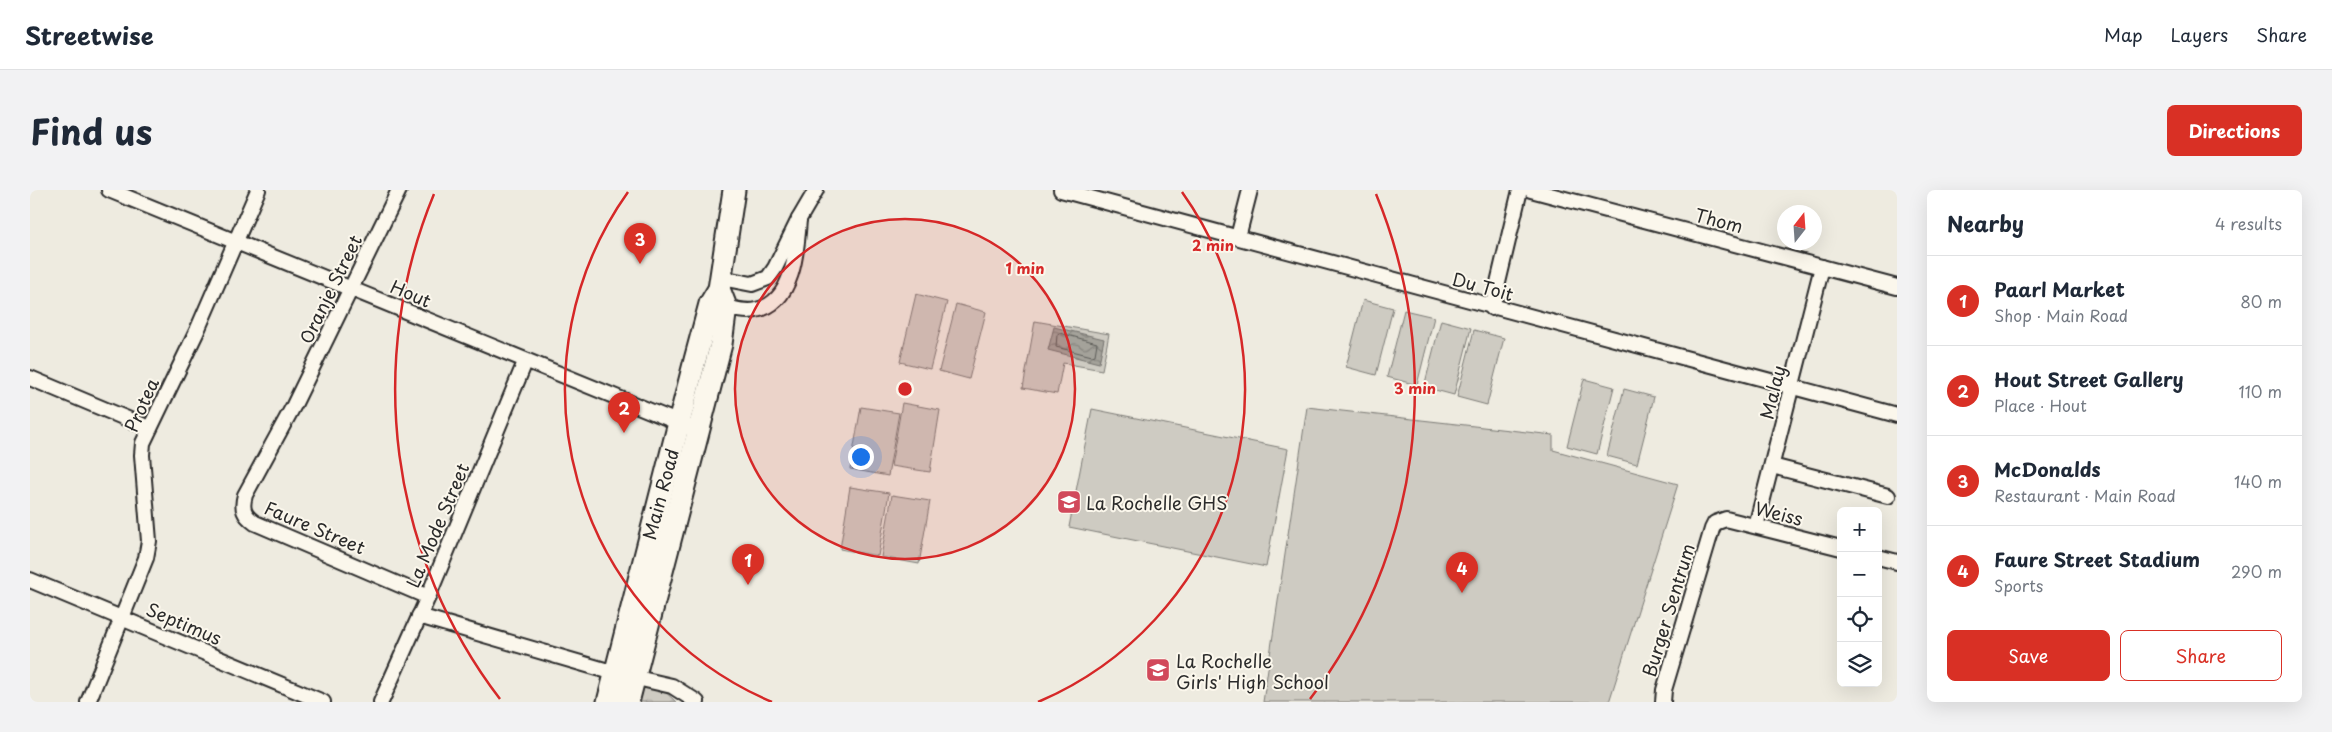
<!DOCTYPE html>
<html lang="en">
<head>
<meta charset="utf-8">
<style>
	body { margin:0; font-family:"Playpen Sans",sans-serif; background:#f2f2f3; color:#1f2937 }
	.controls { position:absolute; right:15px; bottom:15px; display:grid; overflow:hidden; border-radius:8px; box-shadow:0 5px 20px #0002 }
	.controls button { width:45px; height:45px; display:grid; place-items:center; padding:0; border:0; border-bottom:1px solid #e0e1e3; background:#fff; color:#1f2937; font:25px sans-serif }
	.compass { position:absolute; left:1747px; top:15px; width:45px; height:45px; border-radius:50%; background:#fff; box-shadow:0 5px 20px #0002; rotate:17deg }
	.you { position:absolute; left:830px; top:266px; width:18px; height:18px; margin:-12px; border:4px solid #fff; border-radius:50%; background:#1a73e8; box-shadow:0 0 0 8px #1a73e833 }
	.badge { display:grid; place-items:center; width:32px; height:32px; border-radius:50%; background:#d93025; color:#fff; font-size:16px; font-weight:700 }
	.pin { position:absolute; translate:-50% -41px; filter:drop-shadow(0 1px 2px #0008) }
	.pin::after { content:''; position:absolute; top:26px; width:18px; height:15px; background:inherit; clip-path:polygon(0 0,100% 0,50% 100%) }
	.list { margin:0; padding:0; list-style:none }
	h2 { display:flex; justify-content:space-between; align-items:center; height:65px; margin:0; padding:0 20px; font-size:21px }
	h2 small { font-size:16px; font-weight:400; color:#747a83 }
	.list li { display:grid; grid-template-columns:32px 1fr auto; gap:15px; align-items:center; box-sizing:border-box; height:90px; padding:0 20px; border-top:1px solid #e0e1e3 }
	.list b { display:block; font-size:19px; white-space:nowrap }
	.list p { margin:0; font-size:16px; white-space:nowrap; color:#747a83 }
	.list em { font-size:16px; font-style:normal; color:#747a83 }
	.actions { display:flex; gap:10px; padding:15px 20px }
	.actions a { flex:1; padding:11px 0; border:1px solid #d93025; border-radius:8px; text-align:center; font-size:18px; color:#d93025 }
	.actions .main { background:#d93025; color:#fff }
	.icon { flex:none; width:28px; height:28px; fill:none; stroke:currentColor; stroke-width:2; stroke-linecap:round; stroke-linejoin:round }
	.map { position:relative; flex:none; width:1867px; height:512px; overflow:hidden; border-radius:8px }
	header { display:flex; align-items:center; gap:30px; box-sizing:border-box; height:70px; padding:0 25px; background:#fff; border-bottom:1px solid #e0e1e3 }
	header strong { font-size:24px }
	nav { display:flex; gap:28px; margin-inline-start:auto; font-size:18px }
	.intro { display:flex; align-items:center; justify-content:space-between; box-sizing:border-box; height:120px; padding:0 30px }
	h1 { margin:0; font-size:35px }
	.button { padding:12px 22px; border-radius:8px; background:#d93025; color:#fff; font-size:18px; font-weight:700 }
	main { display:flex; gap:30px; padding:0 30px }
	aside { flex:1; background:#fff; border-radius:8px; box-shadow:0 5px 20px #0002 }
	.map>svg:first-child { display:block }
	.grass { fill:#cecbc2; stroke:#7c7b76 }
	.forest { fill:url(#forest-crowns); stroke:#7c7b76 }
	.water { fill:url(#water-waves); stroke:#74726e }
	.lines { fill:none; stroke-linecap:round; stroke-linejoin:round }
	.shore { stroke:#5b5b57; stroke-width:1 }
	.minor-casing { stroke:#2b2b2b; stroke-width:18 }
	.primary-casing { stroke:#2b2b2b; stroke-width:25 }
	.minor { stroke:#fbf7ec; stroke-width:14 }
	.primary { stroke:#fbf7ec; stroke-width:21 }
	.ring { fill:none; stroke:#d62828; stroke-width:2.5 }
	.labels { text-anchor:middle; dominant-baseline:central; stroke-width:4; stroke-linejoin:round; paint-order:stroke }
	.street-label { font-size:18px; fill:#2b2b2b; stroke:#fbf7ec }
	.poi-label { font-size:18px; fill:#2b2b2b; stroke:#fbf7ec; text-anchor:start }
	.centre { fill:#d62828; stroke:#fbf7ec; stroke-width:2.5 }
	.ring-label { font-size:15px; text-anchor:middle; font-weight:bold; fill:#d62828; stroke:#fbf7ec; stroke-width:4; stroke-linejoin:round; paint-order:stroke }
</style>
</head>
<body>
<header>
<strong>Streetwise</strong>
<nav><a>Map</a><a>Layers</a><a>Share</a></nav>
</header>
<div class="intro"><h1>Find us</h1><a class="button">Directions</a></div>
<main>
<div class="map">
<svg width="1867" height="512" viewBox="0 0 1867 512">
	<defs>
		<pattern id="forest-crowns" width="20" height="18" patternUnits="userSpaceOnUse" patternTransform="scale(1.25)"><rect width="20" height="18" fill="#cecbc2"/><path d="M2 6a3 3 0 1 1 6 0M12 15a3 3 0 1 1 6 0" fill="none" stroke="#b1aea7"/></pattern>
		<pattern id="water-waves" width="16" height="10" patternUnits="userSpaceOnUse" patternTransform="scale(1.25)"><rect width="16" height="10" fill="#a4a29a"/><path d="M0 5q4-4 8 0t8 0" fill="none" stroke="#86847e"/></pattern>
	</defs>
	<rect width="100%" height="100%" fill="#eeebe0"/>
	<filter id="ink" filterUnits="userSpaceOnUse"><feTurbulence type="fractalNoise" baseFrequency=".02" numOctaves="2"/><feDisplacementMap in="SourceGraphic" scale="10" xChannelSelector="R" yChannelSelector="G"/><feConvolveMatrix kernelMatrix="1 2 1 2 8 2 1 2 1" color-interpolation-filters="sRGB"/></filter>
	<g filter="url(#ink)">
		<g class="grass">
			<path d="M886,104L917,112L900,179L870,172Z"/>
			<path d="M1333,110L1363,118L1346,185L1316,177Z"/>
			<path d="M926,114L956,122L939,189L909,181Z"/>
			<path d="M1374,120L1404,127L1387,195L1357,187Z"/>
			<path d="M1411,130L1441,138L1424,205L1394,197Z"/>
			<path d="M1005,131L1079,144L1072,180L1033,173L1027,204L993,198Z"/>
			<path d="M1444,140L1474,148L1457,215L1427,207Z"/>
			<path d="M1554,189L1584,197L1567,264L1537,256Z"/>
			<path d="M1594,199L1624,207L1607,274L1577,266Z"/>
			<path d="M872,213L910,220L900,282L861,276Z"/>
			<path d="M831,217L869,223L858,286L820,279Z"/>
			<path d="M1277,217L1523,245V260L1648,294L1579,512H1233Z"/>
			<path d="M1062,219L1258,259L1236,377L1039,337Z"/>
			<path d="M820,297L859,303L848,366L810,359Z"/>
			<path d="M862,305L900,311L889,374L851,367Z"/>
		</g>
		<path class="forest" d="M605,490L628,495L646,512H600Z"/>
		<path class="water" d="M1024,137L1074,149L1069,173L1018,160Z"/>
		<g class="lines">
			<path class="shore" d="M1030,143L1067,153L1065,165L1062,166L1026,157L1027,145Z"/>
			<defs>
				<g id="minor">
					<path d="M79,0L657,236"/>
					<path d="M369,0L264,215L215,305C211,319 214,325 225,333L398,407"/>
					<path d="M1031,0L1867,225"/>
					<path d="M1501,0L1867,97"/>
					<path d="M1208,47L1220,0"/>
					<path d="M691,88L722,94L738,88L745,78L769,29L786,0"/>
					<path d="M689,115C701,118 714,123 726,120C764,113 767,59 769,29"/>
					<path d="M1462,118L1490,0"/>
					<path d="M0,188L119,238"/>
					<path d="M1742,276L1858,306"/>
					<path d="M1726,336L1792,77"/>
					<path d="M1848,367L1867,372"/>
					<path d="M0,390L293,512"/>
					<path d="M389,426L585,483L642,496L667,512"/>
					<path d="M58,512L116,368L119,351L112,265L113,253L166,143L228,0"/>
					<path d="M351,512L398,407L495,172"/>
					<path d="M1633,512L1634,500L1682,339L1685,333L1696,329L1811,358"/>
				</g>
				<g id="primary">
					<path d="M578,512L665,170L680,114L689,99L704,0"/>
					<path d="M598,512L691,154L696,117L689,99"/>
				</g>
			</defs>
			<use href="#minor" class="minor-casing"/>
			<use href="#primary" class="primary-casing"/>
			<use href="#minor" class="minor"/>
			<use href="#primary" class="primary"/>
		</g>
	</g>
	<circle cx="875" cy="199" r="170" fill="#d62828" fill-opacity=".12"/>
	<g class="ring">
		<circle cx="875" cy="199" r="170"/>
		<path d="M742 512A340 340 0 0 1 598 2M1152 2A340 340 0 0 1 1008 512"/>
		<path d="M470 509A510 510 0 0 1 404 4M1346 4A510 510 0 0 1 1280 509"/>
	</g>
	<defs>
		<symbol id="school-square" viewBox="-11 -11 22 22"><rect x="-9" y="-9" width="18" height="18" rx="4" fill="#d1495b" stroke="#fbf7ec"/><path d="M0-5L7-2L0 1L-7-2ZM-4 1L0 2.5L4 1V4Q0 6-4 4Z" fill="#fff"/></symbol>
	</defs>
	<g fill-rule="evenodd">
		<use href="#school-square" x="1025" y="298" width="28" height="28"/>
		<use href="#school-square" x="1114" y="466" width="28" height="28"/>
	</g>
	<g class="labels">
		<g class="street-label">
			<text transform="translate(1689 30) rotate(15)">Thom</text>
			<text transform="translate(1453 96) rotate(15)">Du Toit</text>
			<text transform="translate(300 99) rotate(-64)">Oranje Street</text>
			<text transform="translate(381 103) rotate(23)">Hout</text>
			<text transform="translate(1742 202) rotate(-76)">Malay</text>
			<text transform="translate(111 215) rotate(-66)">Protea</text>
			<text transform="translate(630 304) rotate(-75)">Main Road</text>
			<text transform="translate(1749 323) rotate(14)">Weiss</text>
			<text transform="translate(407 335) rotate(-67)">La Mode Street</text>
			<text transform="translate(285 337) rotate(23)">Faure Street</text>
			<text transform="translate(1638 420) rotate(-73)">Burger Sentrum</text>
			<text transform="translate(154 433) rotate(23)">Septimus</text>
		</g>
		<g class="poi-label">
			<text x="1056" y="312">La Rochelle GHS</text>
			<text x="1146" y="470">La Rochelle<tspan x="1146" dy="21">Girls' High School</tspan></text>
		</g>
	</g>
	<circle cx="875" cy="199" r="8" class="centre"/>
	<g class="ring-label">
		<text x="1183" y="61">2 min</text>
		<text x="995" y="84">1 min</text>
		<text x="1385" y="204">3 min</text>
	</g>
</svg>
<div class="controls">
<button>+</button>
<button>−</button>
<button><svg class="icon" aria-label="locate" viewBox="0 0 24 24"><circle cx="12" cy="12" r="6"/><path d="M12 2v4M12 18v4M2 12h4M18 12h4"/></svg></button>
<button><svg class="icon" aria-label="layers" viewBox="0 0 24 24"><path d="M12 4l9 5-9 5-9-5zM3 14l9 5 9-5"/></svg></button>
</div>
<svg class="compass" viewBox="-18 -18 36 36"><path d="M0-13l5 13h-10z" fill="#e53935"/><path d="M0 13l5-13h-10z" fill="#747a83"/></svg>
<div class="you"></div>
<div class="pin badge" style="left:718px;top:395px">1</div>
<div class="pin badge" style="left:594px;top:243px">2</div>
<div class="pin badge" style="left:610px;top:74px">3</div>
<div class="pin badge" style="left:1432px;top:403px">4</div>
</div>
<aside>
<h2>Nearby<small>4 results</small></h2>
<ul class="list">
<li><span class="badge">1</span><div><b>Paarl Market</b><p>Shop · Main Road</p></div><em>80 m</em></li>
<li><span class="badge">2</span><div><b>Hout Street Gallery</b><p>Place · Hout</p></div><em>110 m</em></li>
<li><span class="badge">3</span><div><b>McDonalds</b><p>Restaurant · Main Road</p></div><em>140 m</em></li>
<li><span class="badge">4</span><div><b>Faure Street Stadium</b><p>Sports</p></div><em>290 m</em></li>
</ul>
<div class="actions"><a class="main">Save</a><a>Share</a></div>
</aside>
</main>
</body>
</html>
